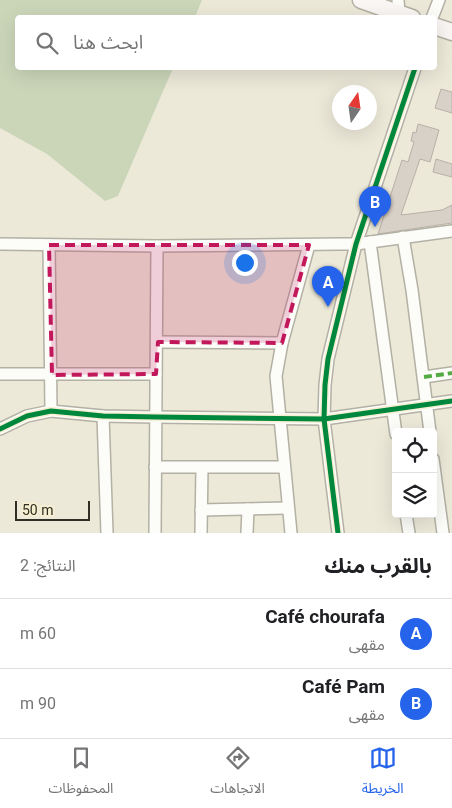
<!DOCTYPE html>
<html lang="ar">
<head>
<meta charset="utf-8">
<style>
	body { margin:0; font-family:Roboto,"Noto Sans Arabic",sans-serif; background:#f2f2f2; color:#202124; direction:rtl }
	.controls { position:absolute; right:15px; bottom:15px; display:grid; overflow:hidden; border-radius:5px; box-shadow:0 5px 20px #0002 }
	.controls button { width:45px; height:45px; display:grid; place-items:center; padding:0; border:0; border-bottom:1px solid #e0e0e0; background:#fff; color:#202124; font:25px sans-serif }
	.compass { position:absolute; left:332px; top:85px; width:45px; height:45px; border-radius:50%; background:#fff; box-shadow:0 5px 20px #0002; rotate:13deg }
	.scale { position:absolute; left:15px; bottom:12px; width:75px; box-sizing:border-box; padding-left:5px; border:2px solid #312e23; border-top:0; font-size:14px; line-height:18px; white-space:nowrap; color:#312e23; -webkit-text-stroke:4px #f5eed1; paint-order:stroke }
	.you { position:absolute; left:244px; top:262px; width:18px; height:18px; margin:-12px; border:4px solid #fff; border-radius:50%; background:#1a73e8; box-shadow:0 0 0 8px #1a73e833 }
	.badge { display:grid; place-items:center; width:32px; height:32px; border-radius:50%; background:#2563eb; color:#fff; font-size:16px; font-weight:700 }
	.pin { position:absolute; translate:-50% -41px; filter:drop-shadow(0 1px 2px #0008) }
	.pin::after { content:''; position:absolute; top:26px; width:18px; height:15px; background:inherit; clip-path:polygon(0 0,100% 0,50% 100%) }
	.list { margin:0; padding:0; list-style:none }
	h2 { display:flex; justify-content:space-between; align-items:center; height:65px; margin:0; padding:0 20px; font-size:21px }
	h2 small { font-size:16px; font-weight:400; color:#757577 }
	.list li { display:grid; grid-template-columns:32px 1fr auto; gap:15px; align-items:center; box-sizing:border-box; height:70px; padding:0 20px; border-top:1px solid #e0e0e0 }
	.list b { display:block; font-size:19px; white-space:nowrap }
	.list p { margin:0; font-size:16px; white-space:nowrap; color:#757577 }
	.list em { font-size:16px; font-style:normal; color:#757577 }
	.icon { flex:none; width:28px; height:28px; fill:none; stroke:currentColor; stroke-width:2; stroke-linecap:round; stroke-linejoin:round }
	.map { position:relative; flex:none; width:452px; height:533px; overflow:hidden; direction:ltr }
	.search { position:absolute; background:#fff; box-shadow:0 5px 20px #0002; left:15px; right:15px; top:15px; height:55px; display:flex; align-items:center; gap:12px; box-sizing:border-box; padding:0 18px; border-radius:5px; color:#757577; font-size:19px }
	.sheet { height:205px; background:#fff }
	nav { display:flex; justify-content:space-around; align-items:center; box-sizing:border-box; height:70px; border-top:1px solid #e0e0e0; background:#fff; font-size:14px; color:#757577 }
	nav a { display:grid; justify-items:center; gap:2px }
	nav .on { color:#2563eb }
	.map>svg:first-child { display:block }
	.green { fill:#cbd6b9 }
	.building { fill:#d8d1c7; stroke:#b8b0a7 }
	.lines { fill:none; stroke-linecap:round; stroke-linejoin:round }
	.minor-casing { stroke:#b3b0a4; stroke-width:14 }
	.secondary-casing { stroke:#b3b0a4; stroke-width:19 }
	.minor { stroke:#fcfcf9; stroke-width:11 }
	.secondary { stroke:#f9f6f3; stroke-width:16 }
	.quiet { stroke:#54ab43; stroke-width:4; stroke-dasharray:8 4; stroke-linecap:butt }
	.cycleway-casing { stroke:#f5eed1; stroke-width:8 }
	.cycleway { stroke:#00873e; stroke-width:5 }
	.marked { fill:#c2185b; fill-opacity:0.2; stroke:#c2185b; stroke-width:4; stroke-dasharray:10 6; stroke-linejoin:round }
</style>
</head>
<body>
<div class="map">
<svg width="452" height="533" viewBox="0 0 452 533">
	<rect width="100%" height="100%" fill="#ede9d9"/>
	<path class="green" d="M0,0H202L195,17L18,18V68H173L118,196L105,201L47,154L0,128Z"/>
	<g class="building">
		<path d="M441,89L452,92V113L435,108Z"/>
		<path d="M418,124L439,130L430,162L420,159L401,215L442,210L452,205V223L378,234L402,160L408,162L414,142L411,141L413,132L416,133Z"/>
		<path d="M436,159L452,164V177L433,172Z"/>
	</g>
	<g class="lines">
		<defs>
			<g id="minor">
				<path d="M398,0L399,13"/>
				<path d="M432,18L439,0"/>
				<path d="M403,237L412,290L430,432"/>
				<path d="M370,242L396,434"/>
				<path d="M0,244L157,246L339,244H356L452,231"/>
				<path d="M49,245L51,411"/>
				<path d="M158,342L282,343"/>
				<path d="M0,374H156"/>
				<path d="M424,377L452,373"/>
				<path d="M103,416L107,533"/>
				<path d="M0,429L27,416L51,411L103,416L156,417L324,419L452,401"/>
				<path d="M433,459L443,533"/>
				<path d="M155,467H283"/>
				<path d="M201,510L287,508"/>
				<path d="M406,514L409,533"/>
				<path d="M155,533L157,246"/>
				<path d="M201,533L202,468"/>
				<path d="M247,533L248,509"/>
				<path d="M291,533L276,376L282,343L309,245"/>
				<path d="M338,533L324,419L325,385L328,359L356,244L415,68"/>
			</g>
			<g id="secondary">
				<path d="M361,0L412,18"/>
				<path d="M434,26L452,32"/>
			</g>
		</defs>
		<use href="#minor" class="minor-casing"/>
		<use href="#secondary" class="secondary-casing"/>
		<use href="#minor" class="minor"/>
		<use href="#secondary" class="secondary"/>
		<path class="quiet" d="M424,377L452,373"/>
		<defs>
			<g id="cycleway">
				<path d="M0,429L27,416L51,411L103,416L156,417L324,419L452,401"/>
				<path d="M338,533L324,419L325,385L328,359L356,244L415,68"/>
			</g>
		</defs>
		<use href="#cycleway" class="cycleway-casing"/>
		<use href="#cycleway" class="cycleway"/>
	</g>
	<path class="marked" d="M49,245H309L282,343L158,342L156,374L52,375Z"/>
</svg>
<div class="controls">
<button><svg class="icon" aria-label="locate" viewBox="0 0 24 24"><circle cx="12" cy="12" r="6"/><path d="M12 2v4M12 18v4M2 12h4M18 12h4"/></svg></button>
<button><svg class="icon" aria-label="layers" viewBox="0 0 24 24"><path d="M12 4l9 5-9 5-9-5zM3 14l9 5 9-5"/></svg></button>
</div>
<svg class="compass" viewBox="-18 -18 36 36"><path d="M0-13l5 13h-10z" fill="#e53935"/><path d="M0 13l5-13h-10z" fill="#757577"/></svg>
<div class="scale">50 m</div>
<div class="you"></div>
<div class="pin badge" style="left:328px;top:307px">A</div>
<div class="pin badge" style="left:375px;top:227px">B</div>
<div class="search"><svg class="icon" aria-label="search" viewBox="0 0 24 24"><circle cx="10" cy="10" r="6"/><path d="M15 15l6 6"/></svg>ابحث هنا</div>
</div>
<section class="sheet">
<h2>بالقرب منك<small>النتائج: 2</small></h2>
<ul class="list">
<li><span class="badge">A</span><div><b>Café chourafa</b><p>مقهى</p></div><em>60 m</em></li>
<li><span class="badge">B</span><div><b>Café Pam</b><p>مقهى</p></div><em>90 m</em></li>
</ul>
</section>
<nav>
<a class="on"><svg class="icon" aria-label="map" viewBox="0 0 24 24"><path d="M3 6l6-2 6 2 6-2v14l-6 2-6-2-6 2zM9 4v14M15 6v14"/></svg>الخريطة</a>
<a><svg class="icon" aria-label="directions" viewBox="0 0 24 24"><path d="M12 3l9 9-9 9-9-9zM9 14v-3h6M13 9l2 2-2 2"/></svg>الاتجاهات</a>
<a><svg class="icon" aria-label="saved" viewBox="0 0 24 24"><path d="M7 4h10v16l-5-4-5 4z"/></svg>المحفوظات</a>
</nav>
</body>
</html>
